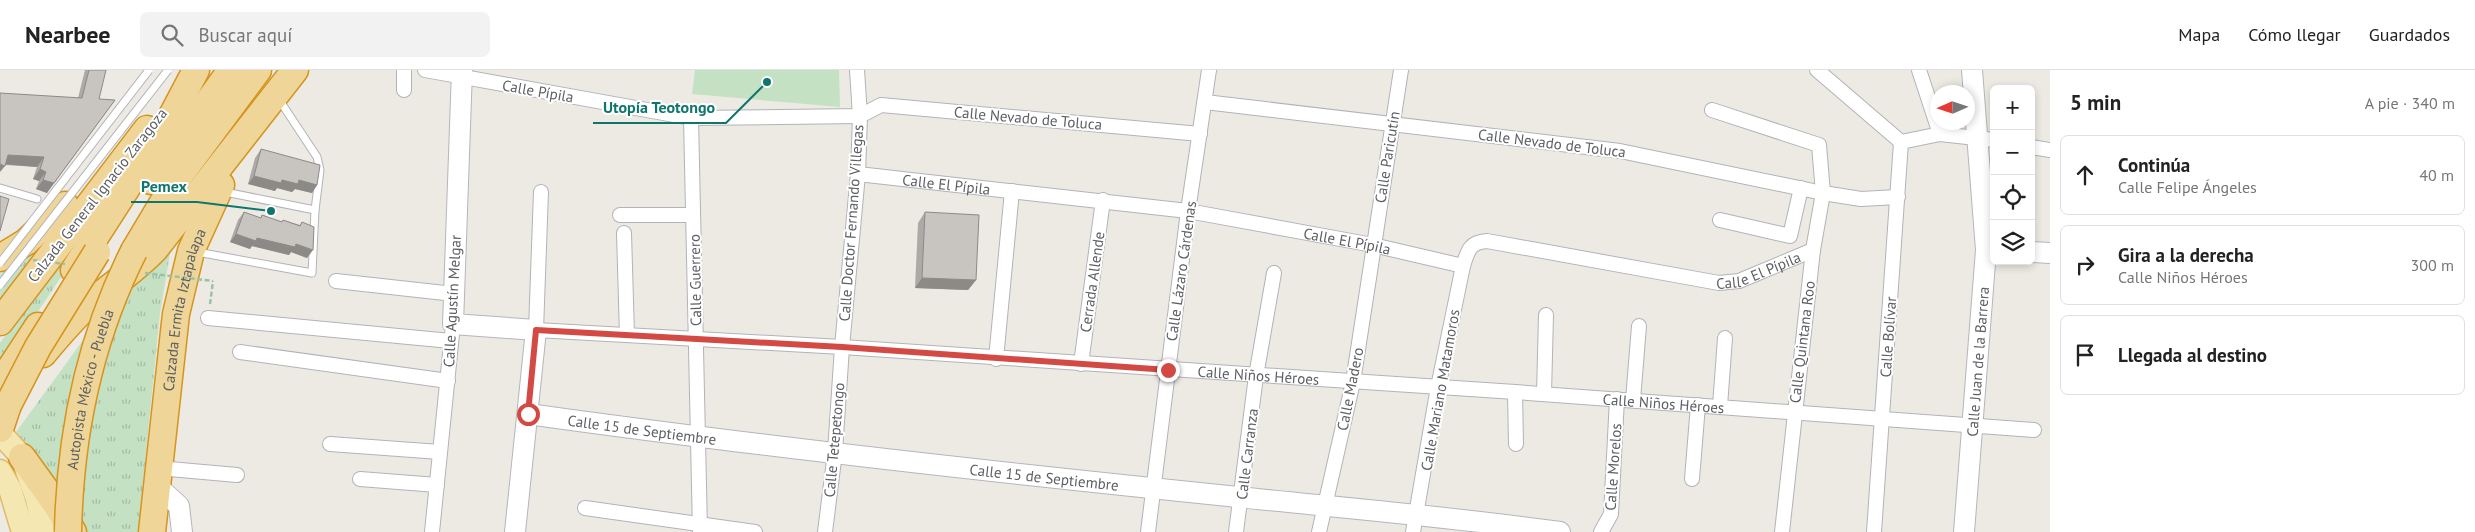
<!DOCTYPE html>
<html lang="es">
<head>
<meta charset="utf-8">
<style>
	body { margin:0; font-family:"PT Sans",sans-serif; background:#f2f2f2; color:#222 }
	.controls { position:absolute; right:15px; top:15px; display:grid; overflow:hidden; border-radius:8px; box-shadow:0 2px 8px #0003 }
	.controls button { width:45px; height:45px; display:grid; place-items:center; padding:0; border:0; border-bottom:1px solid #e0e0e0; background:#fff; color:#222; font:25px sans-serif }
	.compass { position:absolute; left:1930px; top:15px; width:45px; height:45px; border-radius:50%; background:#fff; box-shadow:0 2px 8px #0003; rotate:267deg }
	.stop { position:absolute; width:15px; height:15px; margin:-11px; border:4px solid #d34a44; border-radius:50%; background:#fff }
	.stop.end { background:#d34a44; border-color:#fff; box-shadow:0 1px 5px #0008 }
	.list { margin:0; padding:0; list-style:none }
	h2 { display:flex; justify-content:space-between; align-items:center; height:65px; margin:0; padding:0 20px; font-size:21px }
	h2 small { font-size:16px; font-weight:400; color:#767676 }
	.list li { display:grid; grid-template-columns:32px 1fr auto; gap:15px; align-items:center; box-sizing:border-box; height:80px; margin:0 10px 10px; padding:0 10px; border:1px solid #e0e0e0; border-radius:8px }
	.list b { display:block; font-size:19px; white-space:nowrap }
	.list p { margin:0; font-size:16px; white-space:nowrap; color:#767676 }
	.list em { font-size:16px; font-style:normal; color:#767676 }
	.icon { flex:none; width:28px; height:28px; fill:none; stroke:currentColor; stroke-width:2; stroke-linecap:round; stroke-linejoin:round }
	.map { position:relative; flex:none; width:2050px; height:462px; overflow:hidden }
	header { display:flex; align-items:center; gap:30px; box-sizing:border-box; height:70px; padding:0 25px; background:#fff; border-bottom:1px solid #e0e0e0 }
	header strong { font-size:24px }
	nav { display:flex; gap:28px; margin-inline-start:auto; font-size:18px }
	.search { width:350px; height:45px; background:#f2f2f2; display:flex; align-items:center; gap:12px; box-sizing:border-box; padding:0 18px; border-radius:8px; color:#767676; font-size:19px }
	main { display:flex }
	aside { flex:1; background:#fff }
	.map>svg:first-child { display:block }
	.grass { fill:url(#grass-tufts) }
	.pitch { fill:#c5e1c4 }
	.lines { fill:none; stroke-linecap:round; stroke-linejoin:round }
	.lane-casing { stroke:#b1b4b7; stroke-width:9 }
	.street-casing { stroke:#b1b4b7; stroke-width:16 }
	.secondary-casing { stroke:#b3b6ba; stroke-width:22 }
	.primary-casing { stroke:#dfba6a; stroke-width:25 }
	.highway-casing { stroke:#d5941c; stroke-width:29 }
	.path { stroke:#9dc1a7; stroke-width:2.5; stroke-dasharray:5 2.5; stroke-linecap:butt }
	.lane { stroke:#fff; stroke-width:7 }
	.street { stroke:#fff; stroke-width:14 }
	.secondary { stroke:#fff; stroke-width:20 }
	.primary { stroke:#f5e7b1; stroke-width:22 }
	.highway { stroke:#efd698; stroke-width:26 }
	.lane-bridge-casing { stroke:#b1b4b7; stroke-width:9; stroke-linecap:butt }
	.highway-bridge-casing { stroke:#d5941c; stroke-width:29; stroke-linecap:butt }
	.path-bridge { stroke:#9dc1a7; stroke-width:2.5; stroke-dasharray:5 2.5; stroke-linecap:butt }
	.lane-bridge { stroke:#fff; stroke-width:7 }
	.highway-bridge { stroke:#efd698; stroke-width:26 }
	.wall { fill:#aca9a6 }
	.shaded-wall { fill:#8c8a87 }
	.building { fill:#c8c5c1; stroke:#8c8a87 }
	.route { stroke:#d34a44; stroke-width:6 }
	.labels { text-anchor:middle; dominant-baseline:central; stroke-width:4; stroke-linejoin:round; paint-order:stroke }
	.street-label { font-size:15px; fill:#5c5f63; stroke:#fff }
	.leader { fill:none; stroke:#0f766e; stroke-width:2 }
	.callout-dot { fill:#0f766e; stroke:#fff; stroke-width:2 }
	.callout-label { font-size:16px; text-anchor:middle; font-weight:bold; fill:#0f766e; stroke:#fff; stroke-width:4; stroke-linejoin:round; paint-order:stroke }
</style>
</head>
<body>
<header>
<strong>Nearbee</strong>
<div class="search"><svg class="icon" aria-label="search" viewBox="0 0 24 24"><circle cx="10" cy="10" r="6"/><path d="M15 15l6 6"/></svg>Buscar aquí</div>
<nav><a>Mapa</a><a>Cómo llegar</a><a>Guardados</a></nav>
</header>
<main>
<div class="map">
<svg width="2050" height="462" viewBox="0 0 2050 462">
	<defs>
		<pattern id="grass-tufts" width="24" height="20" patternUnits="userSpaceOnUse" patternTransform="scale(1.25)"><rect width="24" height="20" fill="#c5e1c4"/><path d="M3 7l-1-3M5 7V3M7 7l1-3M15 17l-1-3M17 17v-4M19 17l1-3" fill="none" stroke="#a3baa3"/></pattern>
	</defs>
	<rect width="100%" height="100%" fill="#edeae4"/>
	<g class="grass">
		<path d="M76,132L0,232V205Z"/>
		<path d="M93,143L69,195L0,299V273Z"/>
		<path d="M171,178L160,243L138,462H84L38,389L16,362L81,273L102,247Z"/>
	</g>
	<path class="pitch" d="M695,0H839L840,37L692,24Z"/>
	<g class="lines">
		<defs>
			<g id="lane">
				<path d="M0,118L37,129"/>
				<path d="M225,122L315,140"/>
				<path d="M197,182L312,203L315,140L320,100L317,87L278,28"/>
			</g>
			<g id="street">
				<path d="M404,0V20"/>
				<path d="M425,0L691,48L860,46L881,35L1200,64"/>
				<path d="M1817,0L1901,72L1940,64L1994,70"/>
				<path d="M1919,0L1940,64"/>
				<path d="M1205,32L1620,81L1823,123L1861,129L1898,127"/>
				<path d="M1712,40L1819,75L1823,123L1813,180L1782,462"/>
				<path d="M691,48L700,462"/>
				<path d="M2031,77L2050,80"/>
				<path id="s1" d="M858,104L1188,141L1373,175L1463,196C1468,180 1470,172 1487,171L1719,213L1739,211L1813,180"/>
				<path id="s2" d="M541,122L536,260L842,277L1515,322L2034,360"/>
				<path d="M620,145H693"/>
				<path d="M1720,150L1790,166L1801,118"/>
				<path d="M624,163L627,265"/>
				<path d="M336,211L454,224"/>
				<path d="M208,248L451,271"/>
				<path d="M240,282L448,311"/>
				<path d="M996,289L1012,121"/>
				<path d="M1081,294L1103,130"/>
				<path d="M1515,322L1516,374"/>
				<path d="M1544,324L1546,245"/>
				<path d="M1633,330L1639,256"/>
				<path d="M1720,336L1725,268"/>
				<path d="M330,374L440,382"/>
				<path d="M158,398L237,405"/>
				<path d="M360,409L437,415"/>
				<path d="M1692,409L1698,335"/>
				<path d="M585,438L755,462"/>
				<path d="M432,462L452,264"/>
				<path d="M825,462L835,382L842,277L858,104L860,46L857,0"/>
				<path d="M1148,462L1188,141L1209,0"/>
				<path d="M1236,462L1256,306L1274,203"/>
				<path d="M1319,462L1353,312L1401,0"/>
				<path d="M1413,462L1438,317L1463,196"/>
				<path d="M1601,462L1611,444L1617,329"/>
				<path d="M1874,462L1901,72"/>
			</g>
			<g id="secondary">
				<path d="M462,0L453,254L536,260L515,462"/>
				<path d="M2031,182L2050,183"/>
				<path id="s3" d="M528,344C764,377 1001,403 1238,427C1345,438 1453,447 1560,462"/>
				<path d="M156,415L179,436L182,462"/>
				<path id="s4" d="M1964,462L1986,180L1972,0"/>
			</g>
			<g id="primary">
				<path d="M0,363L22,387L37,429L44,462"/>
				<path d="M0,401L10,419L23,462"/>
			</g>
			<g id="highway">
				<path d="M151,111L231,0"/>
				<path d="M134,181L177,109L258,0"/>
				<path d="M0,188L26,172L65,135"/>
				<path d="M74,200L166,57L196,0"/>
				<path d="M0,252L147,59"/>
				<path d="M43,284C58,266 73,248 90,233C112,215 135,200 155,179L295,0"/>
				<path d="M0,314L38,256"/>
				<path d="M0,359L8,335"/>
				<path d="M22,387L56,434L73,462"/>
				<path id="s5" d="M152,462L176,244L191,181L221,115"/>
			</g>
		</defs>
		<use href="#lane" class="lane-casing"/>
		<use href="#street" class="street-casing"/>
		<use href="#secondary" class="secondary-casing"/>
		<use href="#primary" class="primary-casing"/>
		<use href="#highway" class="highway-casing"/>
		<path class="path" d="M210,234L213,211"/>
		<use href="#lane" class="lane"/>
		<use href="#street" class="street"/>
		<use href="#secondary" class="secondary"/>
		<use href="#primary" class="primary"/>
		<use href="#highway" class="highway"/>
		<defs>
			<g id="lane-bridge">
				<path d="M0,193L149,0"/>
				<path d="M0,215L168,0"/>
			</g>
			<g id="highway-bridge">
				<path d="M8,335L38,277L97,182"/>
				<path id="s6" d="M68,462C70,363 89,270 134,181"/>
			</g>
		</defs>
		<use href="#lane-bridge" class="lane-bridge-casing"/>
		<use href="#highway-bridge" class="highway-bridge-casing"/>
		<g class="path-bridge">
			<path d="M33,190L65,194"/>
			<path d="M145,203L213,211"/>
		</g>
		<use href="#lane-bridge" class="lane-bridge"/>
		<use href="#highway-bridge" class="highway-bridge"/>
	</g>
	<g class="wall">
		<path d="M85,0H106L47,123L36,119L39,111L33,109L37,97L5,95L78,28Z"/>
		<path d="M261,79L317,115L312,123L295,119L292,122L277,118L275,121L248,114L255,88Z"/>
		<path d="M244,142L260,148L262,145L282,152L283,150L300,155L302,152L307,188L291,182L289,185L252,176L250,179L230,172L238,150Z"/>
		<path d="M925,142L976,210L968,220L915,218L918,153Z"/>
	</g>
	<g class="shaded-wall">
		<path d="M115,30L47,123L36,119L43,110Z"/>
		<path d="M8,85L44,87L37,97L2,94Z"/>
		<path d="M0,94L5,96L0,102Z"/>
		<path d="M40,99L46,102L39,111L33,109Z"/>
		<path d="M254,106L282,110H299L317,115L312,123L295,119L292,122L277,118L275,121L248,114Z"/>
		<path d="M236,164L296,174L313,180L307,188L291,182L289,185L252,176L250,179L230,172Z"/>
		<path d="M922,208L976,210L968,220L915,218Z"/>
	</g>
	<g class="building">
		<path d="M89,0H106L99,29L115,30L54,113L43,110L46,102L40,99L44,87L8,85L5,96L0,94V23L82,28Z"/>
		<path d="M261,79L320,95L317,115L299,110L298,114L282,110L281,113L254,106Z"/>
		<path d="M0,126L9,129L0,161Z"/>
		<path d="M244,142L261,148L262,145L282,152L283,150L300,156L302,152L314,157L313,180L296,174L295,177L257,168L256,171L236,164Z"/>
		<path d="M925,142L979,145L976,210L922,208Z"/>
	</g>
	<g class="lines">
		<path class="route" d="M528,344L536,260L842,277L1168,300"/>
	</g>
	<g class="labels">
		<g class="street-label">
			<text transform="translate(538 21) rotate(10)">Calle Pípila</text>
			<text transform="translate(1028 48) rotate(5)">Calle Nevado de Toluca</text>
			<text transform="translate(1552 73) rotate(7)">Calle Nevado de Toluca</text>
			<text transform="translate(1387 87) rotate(-81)">Calle Paricutín</text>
			<text stroke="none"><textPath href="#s1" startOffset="89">Calle El Pípila</textPath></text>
			<text transform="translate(97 125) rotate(-52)">Calzada General Ignacio Zaragoza</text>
			<text transform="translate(851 153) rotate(-86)">Calle Doctor Fernando Villegas</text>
			<text stroke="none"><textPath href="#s1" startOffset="494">Calle El Pípila</textPath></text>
			<text stroke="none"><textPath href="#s1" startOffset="928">Calle El Pípila</textPath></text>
			<text transform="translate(1181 201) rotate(-82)">Calle Lázaro Cárdenas</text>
			<text transform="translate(695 210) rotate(-91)">Calle Guerrero</text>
			<text transform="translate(1092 212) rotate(-82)">Cerrada Allende</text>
			<text transform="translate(452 231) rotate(-87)">Calle Agustín Melgar</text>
			<text stroke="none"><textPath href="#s5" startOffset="225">Calzada Ermita Iztapalapa</textPath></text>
			<text transform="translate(1888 267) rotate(-86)">Calle Bolívar</text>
			<text transform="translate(1802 272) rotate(-83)">Calle Quintana Roo</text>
			<text stroke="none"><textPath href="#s4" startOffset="171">Calle Juan de la Barrera</textPath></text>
			<text stroke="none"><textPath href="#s2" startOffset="862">Calle Niños Héroes</textPath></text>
			<text stroke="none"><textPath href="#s6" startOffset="145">Autopista México - Puebla</textPath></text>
			<text transform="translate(1350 319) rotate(-79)">Calle Madero</text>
			<text transform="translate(1440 320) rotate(-80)">Calle Mariano Matamoros</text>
			<text stroke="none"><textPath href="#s2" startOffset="1268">Calle Niños Héroes</textPath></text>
			<text stroke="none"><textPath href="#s3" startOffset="115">Calle 15 de Septiembre</textPath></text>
			<text transform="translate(834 370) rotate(-85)">Calle Tetepetongo</text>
			<text transform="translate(1247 384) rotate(-83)">Calle Carranza</text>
			<text transform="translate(1613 397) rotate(-86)">Calle Morelos</text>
			<text stroke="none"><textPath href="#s3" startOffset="520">Calle 15 de Septiembre</textPath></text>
		</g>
	</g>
	<path class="leader" d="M767 12L726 53H593M271 141L197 132H131"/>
	<g class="callout-dot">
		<circle cx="767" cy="12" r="5"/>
		<circle cx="271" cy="141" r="5"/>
	</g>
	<g class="callout-label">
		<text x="659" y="43">Utopía Teotongo</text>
		<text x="164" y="122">Pemex</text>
	</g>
</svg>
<div class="controls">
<button>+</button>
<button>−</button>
<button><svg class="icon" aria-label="locate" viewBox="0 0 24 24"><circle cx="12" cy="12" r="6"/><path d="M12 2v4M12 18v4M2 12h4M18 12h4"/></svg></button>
<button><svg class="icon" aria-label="layers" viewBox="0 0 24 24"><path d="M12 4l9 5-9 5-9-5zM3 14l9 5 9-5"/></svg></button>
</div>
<svg class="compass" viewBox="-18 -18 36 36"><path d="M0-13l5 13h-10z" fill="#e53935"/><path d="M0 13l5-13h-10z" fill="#767676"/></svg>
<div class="stop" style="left:528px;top:344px"></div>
<div class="stop end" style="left:1168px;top:300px"></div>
</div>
<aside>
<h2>5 min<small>A pie · 340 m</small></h2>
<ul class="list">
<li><svg class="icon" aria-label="ahead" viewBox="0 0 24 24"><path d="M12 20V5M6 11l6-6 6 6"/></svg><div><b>Continúa</b><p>Calle Felipe Ángeles</p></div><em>40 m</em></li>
<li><svg class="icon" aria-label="right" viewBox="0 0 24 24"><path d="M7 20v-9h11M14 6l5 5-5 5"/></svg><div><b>Gira a la derecha</b><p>Calle Niños Héroes</p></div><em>300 m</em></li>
<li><svg class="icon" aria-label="arrive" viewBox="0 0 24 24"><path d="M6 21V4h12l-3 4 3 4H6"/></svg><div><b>Llegada al destino</b></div></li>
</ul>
</aside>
</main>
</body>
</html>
